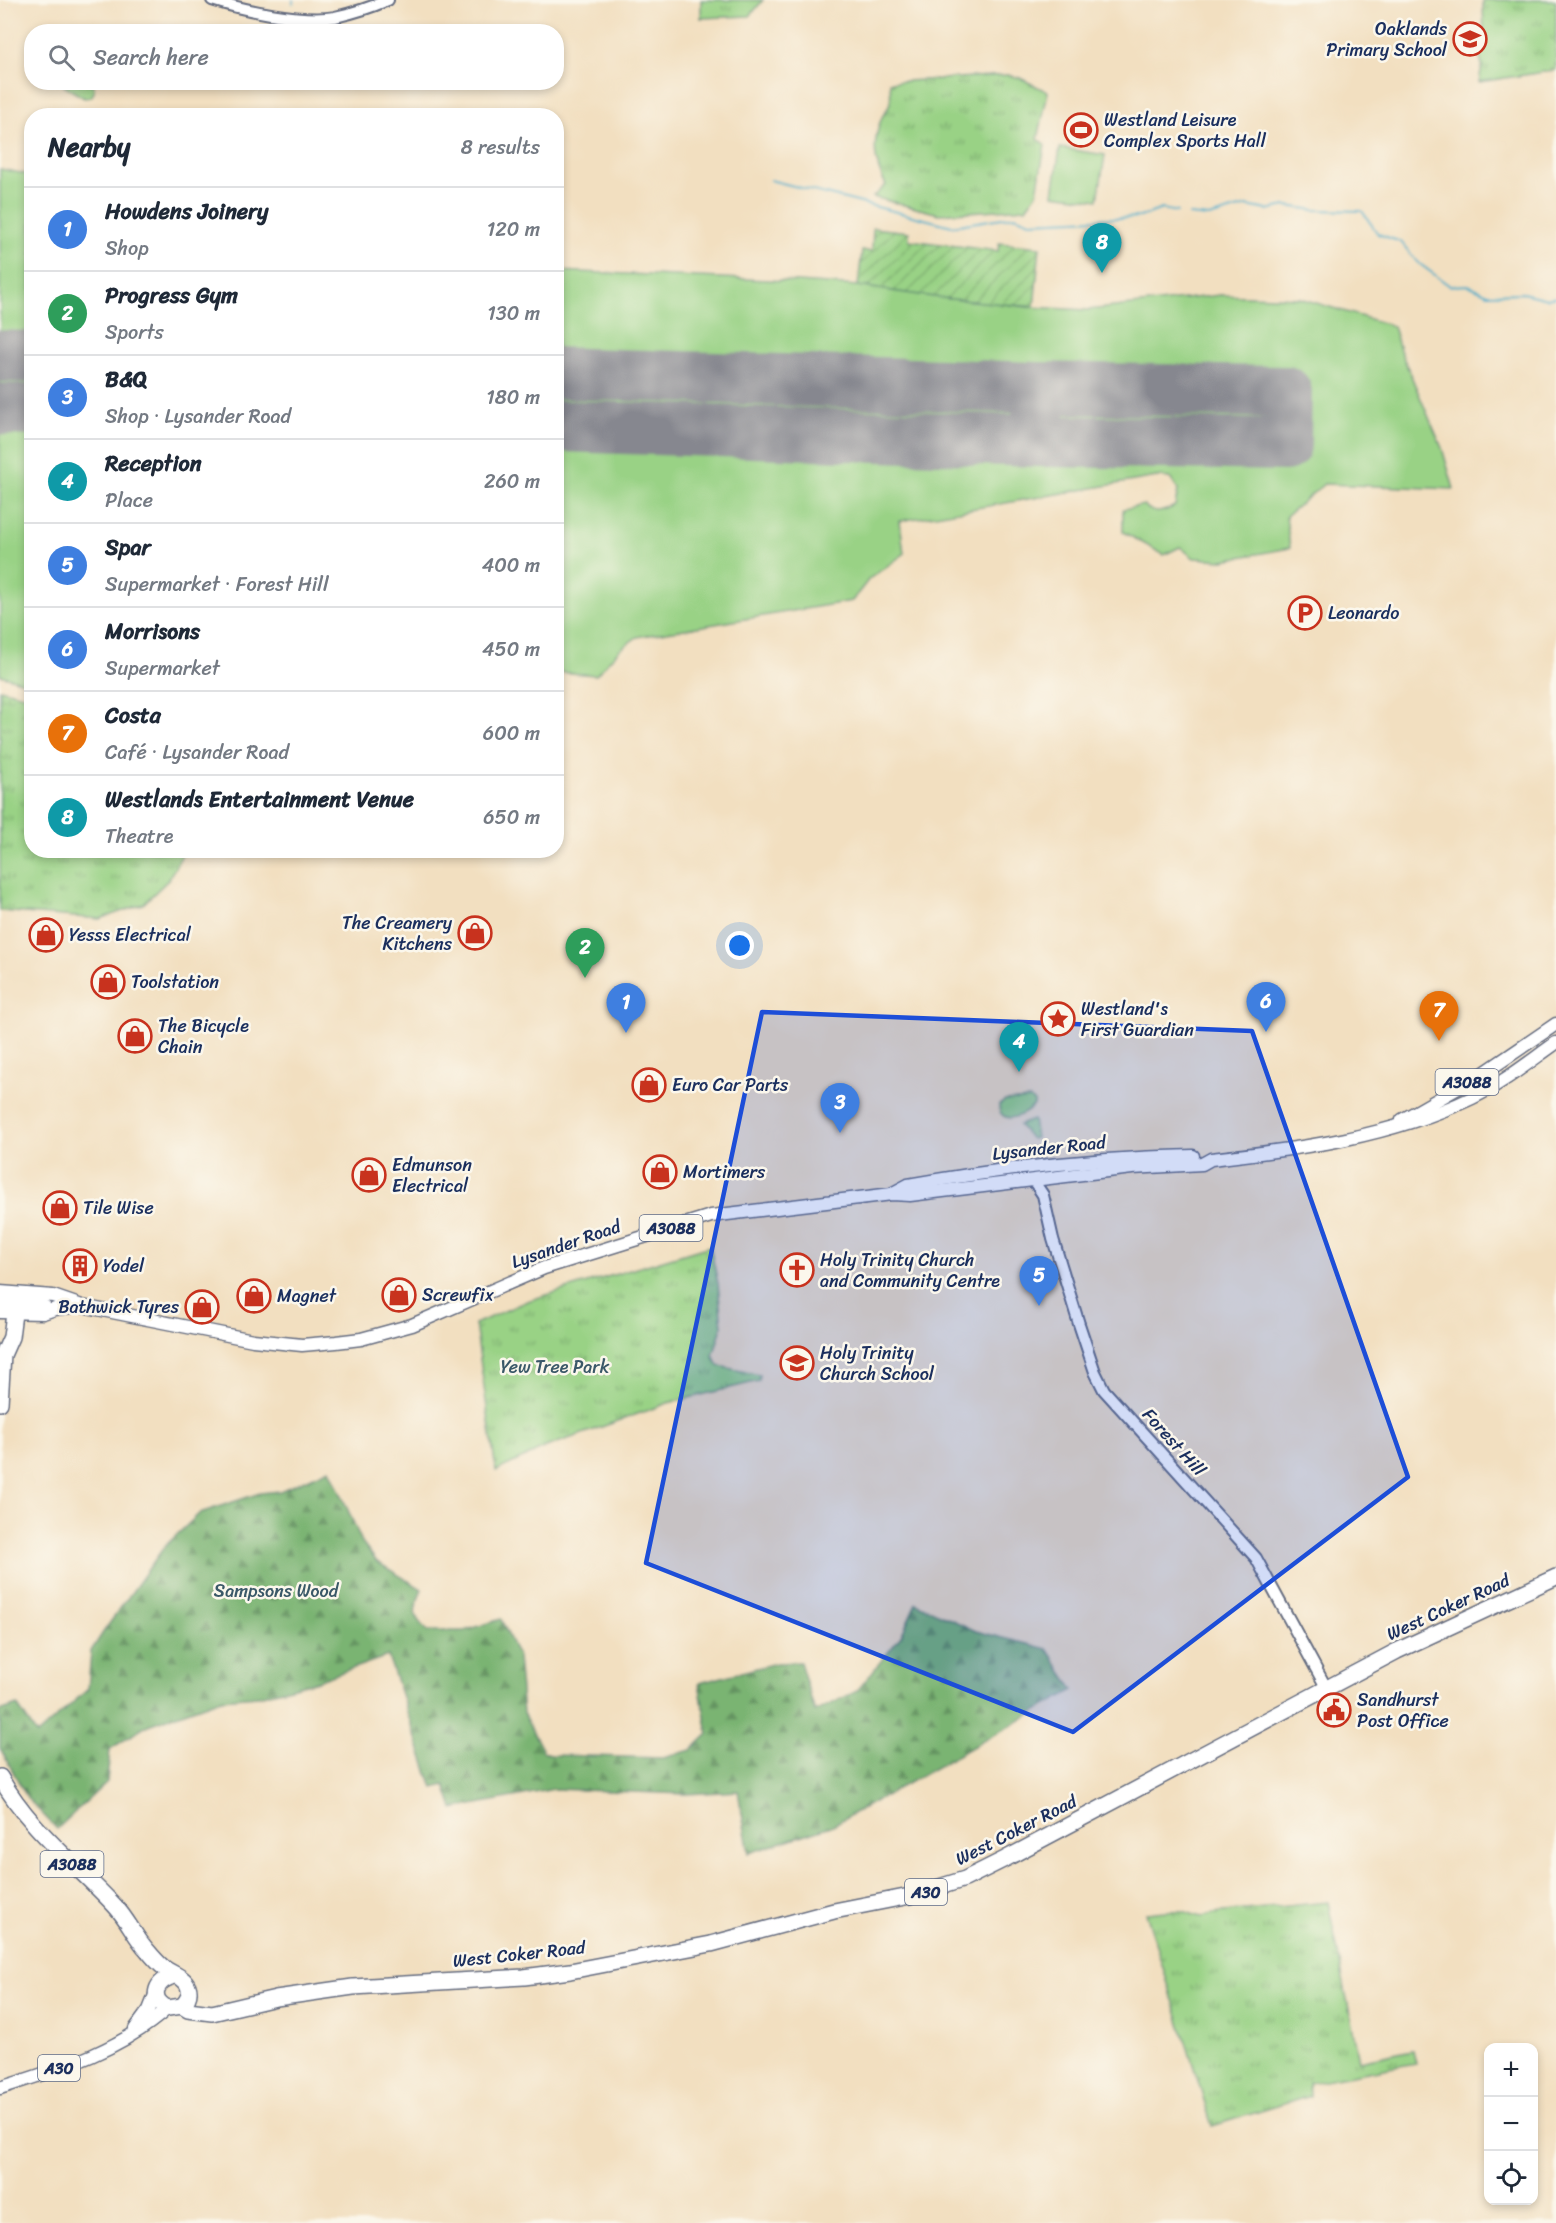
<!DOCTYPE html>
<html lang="en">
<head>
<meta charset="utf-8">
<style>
	body { margin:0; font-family:Sriracha,sans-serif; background:#f2f2f3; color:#1f2937 }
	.controls { position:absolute; right:18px; bottom:18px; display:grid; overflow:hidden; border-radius:12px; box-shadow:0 3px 9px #0003 }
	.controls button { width:54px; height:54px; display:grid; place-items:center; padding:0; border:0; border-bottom:2px solid #e0e1e3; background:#fff; color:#1f2937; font:30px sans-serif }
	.you { position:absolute; left:740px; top:946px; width:21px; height:21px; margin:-15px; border:4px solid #fff; border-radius:50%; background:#1a73e8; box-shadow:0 0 0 9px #1a73e833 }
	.badge { display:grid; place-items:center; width:39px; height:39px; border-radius:50%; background:#2563eb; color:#fff; font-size:20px; font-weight:700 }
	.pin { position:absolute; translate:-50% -50px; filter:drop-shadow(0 2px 3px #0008) }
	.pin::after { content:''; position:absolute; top:32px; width:21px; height:18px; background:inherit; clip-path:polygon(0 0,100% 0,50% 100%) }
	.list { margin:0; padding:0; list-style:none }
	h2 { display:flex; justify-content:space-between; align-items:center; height:78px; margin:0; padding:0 24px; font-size:26px }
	h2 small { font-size:20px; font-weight:400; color:#747a83 }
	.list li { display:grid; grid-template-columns:39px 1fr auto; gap:18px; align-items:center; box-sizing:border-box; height:84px; padding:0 24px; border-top:2px solid #e0e1e3 }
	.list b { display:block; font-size:22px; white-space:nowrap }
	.list p { margin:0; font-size:20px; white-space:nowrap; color:#747a83 }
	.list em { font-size:20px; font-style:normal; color:#747a83 }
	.icon { flex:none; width:33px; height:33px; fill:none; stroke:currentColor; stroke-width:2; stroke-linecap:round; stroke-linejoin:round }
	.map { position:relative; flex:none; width:1556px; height:2223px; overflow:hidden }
	.search { position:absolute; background:#fff; box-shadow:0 3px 9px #0003; left:24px; top:24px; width:540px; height:66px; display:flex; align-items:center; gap:15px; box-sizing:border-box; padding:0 21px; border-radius:24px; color:#747a83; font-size:22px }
	.panel { position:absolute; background:#fff; box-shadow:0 3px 9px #0003; left:24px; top:108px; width:540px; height:750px; border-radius:24px }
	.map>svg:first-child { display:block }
	.grass { fill:#99d285; stroke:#5a8072; stroke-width:1.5 }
	.forest { fill:url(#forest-firs); stroke:#4a7268; stroke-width:1.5 }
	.park { fill:url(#park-tufts); stroke:#5a8072; stroke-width:1.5 }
	.garden { fill:url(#garden-furrows); stroke:#5a8072; stroke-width:1.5 }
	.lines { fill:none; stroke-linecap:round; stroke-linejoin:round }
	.stream { stroke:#48aac7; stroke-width:2 }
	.runway { stroke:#86878f; stroke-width:52 }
	.secondary-casing { stroke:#666d80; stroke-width:14 }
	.primary-casing { stroke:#666d80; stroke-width:15 }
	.highway-casing { stroke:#666d80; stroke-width:18 }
	.secondary { stroke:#fff; stroke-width:10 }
	.primary { stroke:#fff; stroke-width:12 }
	.highway { stroke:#fff; stroke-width:15 }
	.marked { fill:#1d4ed8; fill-opacity:0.2; stroke:#1d4ed8; stroke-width:4.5; stroke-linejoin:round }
	.labels { text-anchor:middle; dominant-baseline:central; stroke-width:5; stroke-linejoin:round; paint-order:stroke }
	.shield { fill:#fbf7ec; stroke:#5e6b89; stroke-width:1.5 }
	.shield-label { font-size:16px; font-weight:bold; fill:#1b2f5e }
	.poi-label { font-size:18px; fill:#1b2f5e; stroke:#fbf7ec; text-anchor:start }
	.street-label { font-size:18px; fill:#1b2f5e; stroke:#fbf7ec }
	.park-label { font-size:18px; fill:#3a5868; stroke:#fbf7ec }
</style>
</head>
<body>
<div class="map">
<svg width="1556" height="2223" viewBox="0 0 1556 2223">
	<defs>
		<pattern id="forest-firs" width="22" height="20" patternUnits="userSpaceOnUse" patternTransform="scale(1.5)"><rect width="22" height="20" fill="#7ab472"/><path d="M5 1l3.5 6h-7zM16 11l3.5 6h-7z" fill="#639361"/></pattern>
		<pattern id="park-tufts" width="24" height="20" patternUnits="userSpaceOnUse" patternTransform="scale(1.5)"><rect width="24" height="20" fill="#99d285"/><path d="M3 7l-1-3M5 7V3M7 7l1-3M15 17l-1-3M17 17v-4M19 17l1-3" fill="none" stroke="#7cab70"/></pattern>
		<pattern id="garden-furrows" width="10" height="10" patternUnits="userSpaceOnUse" patternTransform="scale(1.5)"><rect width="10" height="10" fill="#99d285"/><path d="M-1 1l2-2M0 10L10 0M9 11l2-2" fill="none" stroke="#7cab70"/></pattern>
	</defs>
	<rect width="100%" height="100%" fill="#fbf7ec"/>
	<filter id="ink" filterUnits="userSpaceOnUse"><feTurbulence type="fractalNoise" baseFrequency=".0167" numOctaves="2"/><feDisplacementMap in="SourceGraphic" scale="12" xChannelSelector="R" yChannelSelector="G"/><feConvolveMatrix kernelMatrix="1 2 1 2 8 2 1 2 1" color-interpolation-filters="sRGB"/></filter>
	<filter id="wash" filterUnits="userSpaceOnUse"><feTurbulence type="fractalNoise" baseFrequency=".008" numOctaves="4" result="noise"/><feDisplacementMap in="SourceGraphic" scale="24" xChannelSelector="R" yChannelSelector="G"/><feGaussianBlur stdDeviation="1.35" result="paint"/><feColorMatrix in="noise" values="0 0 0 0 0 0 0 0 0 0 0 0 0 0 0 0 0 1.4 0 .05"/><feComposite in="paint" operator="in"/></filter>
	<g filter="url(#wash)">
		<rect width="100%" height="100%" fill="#f2dfc0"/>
		<g class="grass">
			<path d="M1060,148L1105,155L1098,200L1053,194Z"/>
			<path d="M0,169L31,175V684L0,675Z"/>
			<path d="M557,271L768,280L858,286L1028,307L1088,310L1220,295L1300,298L1393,326L1400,350L1442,448L1454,489L1324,484L1286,516L1290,548L1223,560L1194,558L1180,547L1164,555L1123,532V509L1144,505C1154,516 1163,512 1175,506L1178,490L1170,478L1157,477L900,521L904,554L869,579L852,601L637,637L619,650L596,675L557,672Z"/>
			<path d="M1030,1099L1034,1102V1105C1026,1116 999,1127 999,1105L1005,1101Z"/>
			<path d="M1033,1120L1036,1138L1031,1139L1019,1125Z"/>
		</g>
		<path class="forest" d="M330,1469L362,1542L377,1562L422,1589C414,1610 410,1615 428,1631H464L501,1619L518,1657L523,1713L543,1751L552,1755L663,1758L691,1750L708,1734L699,1683L776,1663L800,1662L815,1712L857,1691L901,1636L916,1603L976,1631L1047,1649L1074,1690L831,1826L749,1853L738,1791L686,1794L554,1789L453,1809L445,1785L433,1788L388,1656L314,1682L258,1696L221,1699L148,1725L110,1749L107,1782L57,1829L28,1799L0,1748V1711L17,1705L37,1735L88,1689L91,1651L104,1631L164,1547L200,1513L260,1493L280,1491Z"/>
		<g class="park">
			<path d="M701,0H763L750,16L701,18Z"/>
			<path d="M1483,0H1556V70L1479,82L1482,65L1477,47L1484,40Z"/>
			<path d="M1008,75L1020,78L1048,92L1038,139L1045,145L1037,193L1026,208L939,214L873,197L886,185C873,161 872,142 882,117C884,113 888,110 889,105C892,99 890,89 890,82Z"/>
			<path d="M64,83H88L94,86V92L91,97L84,98L64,86Z"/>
			<path d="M0,689L31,697L32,850L184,851L168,880L143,904L100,919L0,911Z"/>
			<path d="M710,1246L718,1284L722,1327L713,1356L719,1366L759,1375V1381L668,1403L546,1447L496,1471L475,1324L527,1301Z"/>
			<path d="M1328,1902L1359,2061L1413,2050L1416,2063L1309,2083L1310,2096L1212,2126L1146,1913C1157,1912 1170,1910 1181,1911C1193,1912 1200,1922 1213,1913Z"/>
		</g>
		<path class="garden" d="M873,228L909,232V240L998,251L999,243L1040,247L1034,307L941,298L858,286L862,251H872Z"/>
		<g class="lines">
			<g class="stream">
				<path d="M293,3V0"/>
				<path d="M770,180L952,226L1015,216L1030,222L1140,217L1162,209L1177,212"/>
				<path d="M1189,215L1209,217L1247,206L1267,210L1286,206L1315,210L1362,211L1378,234L1401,242L1417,262L1450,286L1468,285L1488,294L1523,293L1547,299L1556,297"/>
			</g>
			<g class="runway">
				<path d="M0,356L32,357"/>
				<path d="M556,373L1039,388L1038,441L556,426"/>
				<path d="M1039,388L1286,392L1285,445L1038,441Z"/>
				<path d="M0,409L32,410"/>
			</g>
		</g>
	</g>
	<g filter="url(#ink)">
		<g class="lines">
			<defs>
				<g id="secondary">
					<path d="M212,0C243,10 304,23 335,17C353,13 372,7 388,0"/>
					<path d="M1033,1180L1043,1195L1053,1239L1079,1324L1095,1372L1104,1390L1256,1558L1327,1689"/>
				</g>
				<g id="primary">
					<path d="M1402,1120L1484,1073L1556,1024"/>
					<path d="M893,1193L908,1185C1002,1168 1097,1158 1193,1156"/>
					<path d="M0,1292L53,1296L82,1306L253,1340L302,1345L336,1342L361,1339L412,1325L544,1268L711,1216L892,1194L910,1195L1132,1168L1202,1164L1211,1159C1300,1149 1390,1137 1472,1098C1502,1084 1529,1062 1556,1043"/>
					<path d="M4,1293C14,1306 30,1304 45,1307"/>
					<path d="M0,1312L43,1313L55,1309L77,1306"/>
					<path d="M135,2029L149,2010L155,1995"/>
					<path d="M0,2088C60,2069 120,2051 168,2008"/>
				</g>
				<g id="highway">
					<path d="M0,1302L7,1305L14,1313L11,1337L3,1355L0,1403"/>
					<path d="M0,1777C29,1829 75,1863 115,1906C128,1920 135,1937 147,1950C152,1956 157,1962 163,1967C170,1973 184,1976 188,1986C191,1994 188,2000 182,2006L168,2008C148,1999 156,1979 175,1976"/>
					<path d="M182,2006L188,2010L212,2013L276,1998L353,1987L524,1977L570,1971L711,1944L834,1911L910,1896L965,1879L1005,1859L1397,1651L1556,1577"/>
				</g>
			</defs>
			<use href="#secondary" class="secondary-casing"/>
			<use href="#primary" class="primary-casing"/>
			<use href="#highway" class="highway-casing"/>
			<use href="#secondary" class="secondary"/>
			<use href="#primary" class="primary"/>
			<use href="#highway" class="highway"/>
		</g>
	</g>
	<path class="marked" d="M762,1012L1252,1031L1408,1477L1073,1732L646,1563Z"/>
	<defs>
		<symbol id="school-ring" viewBox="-11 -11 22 22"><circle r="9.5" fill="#fbf7ec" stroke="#c8321e" stroke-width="1.5"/><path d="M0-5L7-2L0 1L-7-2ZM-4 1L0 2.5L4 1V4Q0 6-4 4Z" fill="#c8321e"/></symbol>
		<symbol id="stadium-ring" viewBox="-11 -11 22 22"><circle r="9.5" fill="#fbf7ec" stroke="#c8321e" stroke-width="1.5"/><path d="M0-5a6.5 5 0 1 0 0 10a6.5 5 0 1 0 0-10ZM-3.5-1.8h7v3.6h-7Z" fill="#c8321e"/></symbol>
		<symbol id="parking-ring" viewBox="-11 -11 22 22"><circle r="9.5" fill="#fbf7ec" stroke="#c8321e" stroke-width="1.5"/><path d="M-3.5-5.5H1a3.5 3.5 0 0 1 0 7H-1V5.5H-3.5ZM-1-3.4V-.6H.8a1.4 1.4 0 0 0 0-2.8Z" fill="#c8321e"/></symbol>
		<symbol id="shop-ring" viewBox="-11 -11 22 22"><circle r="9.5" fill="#fbf7ec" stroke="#c8321e" stroke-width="1.5"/><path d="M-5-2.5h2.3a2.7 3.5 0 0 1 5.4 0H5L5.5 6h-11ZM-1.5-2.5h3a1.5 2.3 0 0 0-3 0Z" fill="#c8321e"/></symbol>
		<symbol id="sight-ring" viewBox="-11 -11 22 22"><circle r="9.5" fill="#fbf7ec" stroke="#c8321e" stroke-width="1.5"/><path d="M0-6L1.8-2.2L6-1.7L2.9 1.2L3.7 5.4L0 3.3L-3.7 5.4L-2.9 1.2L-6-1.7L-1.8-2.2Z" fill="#c8321e"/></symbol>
		<symbol id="building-ring" viewBox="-11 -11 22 22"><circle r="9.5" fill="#fbf7ec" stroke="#c8321e" stroke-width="1.5"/><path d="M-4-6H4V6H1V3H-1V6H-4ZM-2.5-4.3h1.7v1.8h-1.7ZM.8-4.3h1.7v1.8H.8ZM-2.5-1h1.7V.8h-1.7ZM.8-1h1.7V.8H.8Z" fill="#c8321e"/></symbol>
		<symbol id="church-ring" viewBox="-11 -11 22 22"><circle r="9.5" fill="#fbf7ec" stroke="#c8321e" stroke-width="1.5"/><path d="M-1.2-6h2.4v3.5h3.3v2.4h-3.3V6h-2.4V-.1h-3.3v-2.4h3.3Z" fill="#c8321e"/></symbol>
		<symbol id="civic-ring" viewBox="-11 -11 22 22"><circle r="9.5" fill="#fbf7ec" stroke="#c8321e" stroke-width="1.5"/><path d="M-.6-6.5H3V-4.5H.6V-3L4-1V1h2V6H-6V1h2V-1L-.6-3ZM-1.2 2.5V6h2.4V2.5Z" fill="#c8321e"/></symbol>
	</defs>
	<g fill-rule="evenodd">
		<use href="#school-ring" x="1451" y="20" width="38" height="38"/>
		<use href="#stadium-ring" x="1062" y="111" width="38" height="38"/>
		<use href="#parking-ring" x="1286" y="594" width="38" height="38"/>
		<use href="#shop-ring" x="456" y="914" width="38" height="38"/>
		<use href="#shop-ring" x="27" y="916" width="38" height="38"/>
		<use href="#shop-ring" x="89" y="963" width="38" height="38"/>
		<use href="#sight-ring" x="1039" y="1000" width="38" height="38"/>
		<use href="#shop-ring" x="116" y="1017" width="38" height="38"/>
		<use href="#shop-ring" x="630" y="1066" width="38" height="38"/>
		<use href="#shop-ring" x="641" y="1153" width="38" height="38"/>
		<use href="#shop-ring" x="350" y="1156" width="38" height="38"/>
		<use href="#shop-ring" x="41" y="1189" width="38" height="38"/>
		<use href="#building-ring" x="61" y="1247" width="38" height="38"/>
		<use href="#church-ring" x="778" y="1251" width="38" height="38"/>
		<use href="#shop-ring" x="380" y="1276" width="38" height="38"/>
		<use href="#shop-ring" x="235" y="1277" width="38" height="38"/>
		<use href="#shop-ring" x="183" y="1288" width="38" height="38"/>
		<use href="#school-ring" x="778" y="1344" width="38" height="38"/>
		<use href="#civic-ring" x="1315" y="1691" width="38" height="38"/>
	</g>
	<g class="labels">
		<g class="shield">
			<rect x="1435.5" y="1069" width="63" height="26" rx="4.5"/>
			<rect x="639.5" y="1215" width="63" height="26" rx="4.5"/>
			<rect x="40.5" y="1851" width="63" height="26" rx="4.5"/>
			<rect x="905" y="1879" width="42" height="26" rx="4.5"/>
			<rect x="38" y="2055" width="42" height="26" rx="4.5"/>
		</g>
		<g class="shield-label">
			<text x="1467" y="1082">A3088</text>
			<text x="671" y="1228">A3088</text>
			<text x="72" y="1864">A3088</text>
			<text x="926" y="1892">A30</text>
			<text x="59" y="2068">A30</text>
		</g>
		<g class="poi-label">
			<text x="1447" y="29" text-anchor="end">Oaklands<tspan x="1447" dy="21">Primary School</tspan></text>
			<text x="1104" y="120">Westland Leisure<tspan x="1104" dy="21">Complex Sports Hall</tspan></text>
			<text x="1328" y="613">Leonardo</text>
			<text x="452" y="923" text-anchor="end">The Creamery<tspan x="452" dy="21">Kitchens</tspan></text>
			<text x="69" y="935">Yesss Electrical</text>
			<text x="131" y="982">Toolstation</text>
			<text x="1081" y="1009">Westland's<tspan x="1081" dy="21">First Guardian</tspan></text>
			<text x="158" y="1026">The Bicycle<tspan x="158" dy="21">Chain</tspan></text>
			<text x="672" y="1085">Euro Car Parts</text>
			<text x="392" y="1165">Edmunson<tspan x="392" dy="21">Electrical</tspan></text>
			<text x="683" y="1172">Mortimers</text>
			<text x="83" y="1208">Tile Wise</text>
			<text x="820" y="1260">Holy Trinity Church<tspan x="820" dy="21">and Community Centre</tspan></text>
			<text x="103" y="1266">Yodel</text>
			<text x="422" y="1295">Screwfix</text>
			<text x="277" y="1296">Magnet</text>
			<text x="179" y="1307" text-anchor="end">Bathwick Tyres</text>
			<text x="820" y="1353">Holy Trinity<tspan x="820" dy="21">Church School</tspan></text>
			<text x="1357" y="1700">Sandhurst<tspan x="1357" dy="21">Post Office</tspan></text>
		</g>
		<g class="street-label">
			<text transform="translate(1049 1148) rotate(-6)">Lysander Road</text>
			<text transform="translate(566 1244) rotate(-19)">Lysander Road</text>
			<text transform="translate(1174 1442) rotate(48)">Forest Hill</text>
			<text transform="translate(1448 1607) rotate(-25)">West Coker Road</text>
			<text transform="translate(1016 1830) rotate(-27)">West Coker Road</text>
			<text transform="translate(519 1954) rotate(-6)">West Coker Road</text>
		</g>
		<g class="park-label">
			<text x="555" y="1367">Yew Tree Park</text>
			<text x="276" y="1591">Sampsons Wood</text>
		</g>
	</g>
</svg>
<div class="controls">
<button>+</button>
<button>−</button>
<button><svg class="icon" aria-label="locate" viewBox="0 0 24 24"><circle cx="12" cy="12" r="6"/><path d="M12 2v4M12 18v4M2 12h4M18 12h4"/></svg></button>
</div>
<div class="you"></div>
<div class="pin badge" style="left:626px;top:1033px;background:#3f7fe0">1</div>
<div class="pin badge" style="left:585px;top:978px;background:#2e9e5b">2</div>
<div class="pin badge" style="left:840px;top:1133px;background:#3f7fe0">3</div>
<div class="pin badge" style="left:1019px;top:1072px;background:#0f9aa8">4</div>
<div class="pin badge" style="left:1039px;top:1306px;background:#3f7fe0">5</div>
<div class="pin badge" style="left:1266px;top:1032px;background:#3f7fe0">6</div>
<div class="pin badge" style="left:1439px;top:1041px;background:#e8710a">7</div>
<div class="pin badge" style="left:1102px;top:273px;background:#0f9aa8">8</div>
<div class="search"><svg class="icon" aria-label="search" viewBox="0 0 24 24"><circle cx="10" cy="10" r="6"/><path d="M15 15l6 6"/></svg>Search here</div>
<section class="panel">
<h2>Nearby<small>8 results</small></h2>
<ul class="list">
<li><span class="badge" style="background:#3f7fe0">1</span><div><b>Howdens Joinery</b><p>Shop</p></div><em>120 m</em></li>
<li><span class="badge" style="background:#2e9e5b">2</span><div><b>Progress Gym</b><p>Sports</p></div><em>130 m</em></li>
<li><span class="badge" style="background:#3f7fe0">3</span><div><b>B&amp;Q</b><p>Shop · Lysander Road</p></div><em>180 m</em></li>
<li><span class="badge" style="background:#0f9aa8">4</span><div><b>Reception</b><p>Place</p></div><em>260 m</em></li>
<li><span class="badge" style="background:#3f7fe0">5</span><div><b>Spar</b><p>Supermarket · Forest Hill</p></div><em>400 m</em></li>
<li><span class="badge" style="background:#3f7fe0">6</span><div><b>Morrisons</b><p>Supermarket</p></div><em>450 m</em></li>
<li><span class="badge" style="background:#e8710a">7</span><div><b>Costa</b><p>Café · Lysander Road</p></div><em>600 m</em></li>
<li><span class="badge" style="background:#0f9aa8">8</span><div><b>Westlands Entertainment Venue</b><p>Theatre</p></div><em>650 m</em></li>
</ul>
</section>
</div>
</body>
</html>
